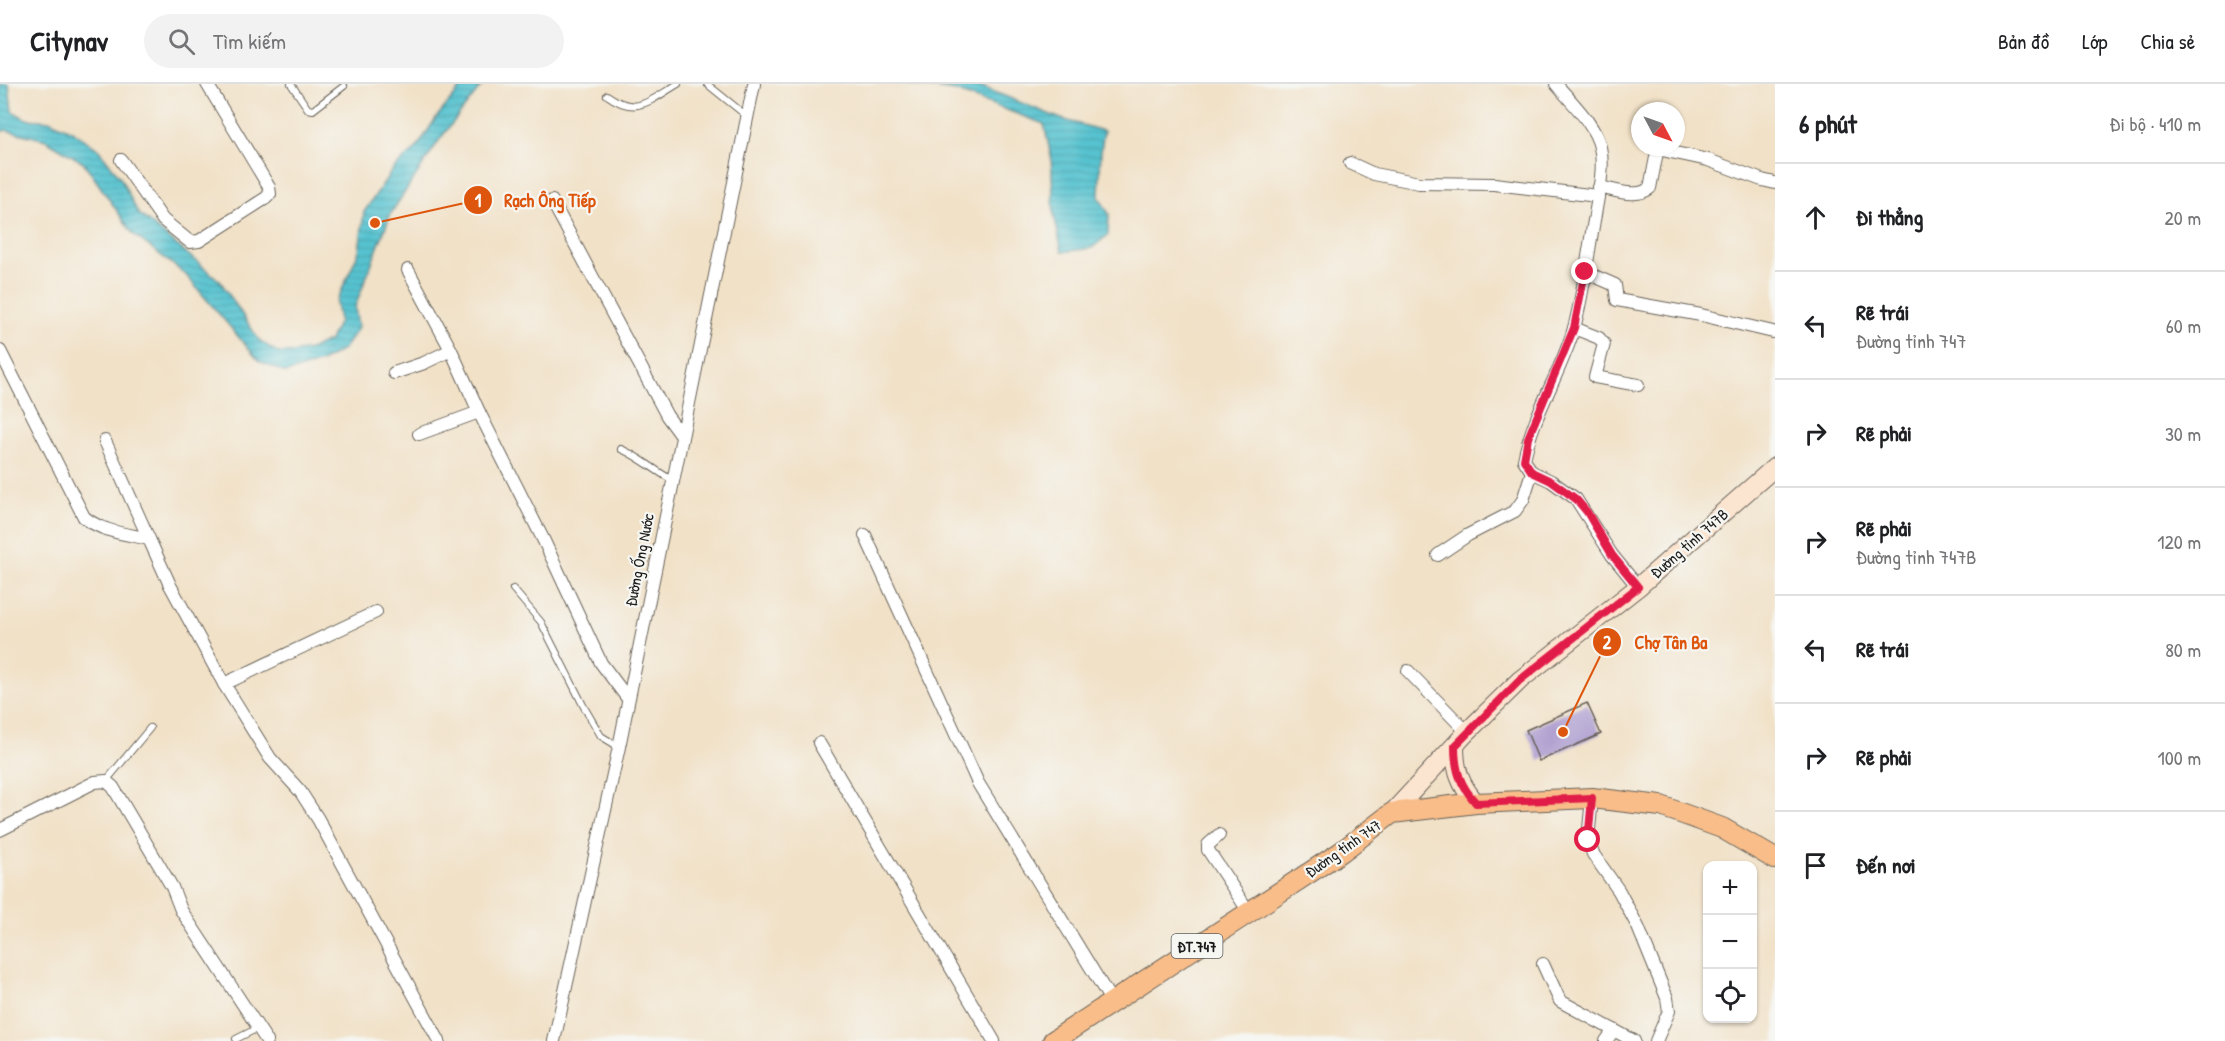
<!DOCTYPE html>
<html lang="vi">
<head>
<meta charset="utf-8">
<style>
	body { margin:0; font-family:"Patrick Hand",sans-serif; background:#f2f2f2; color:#202124 }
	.controls { position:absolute; right:18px; bottom:18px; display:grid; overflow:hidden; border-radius:12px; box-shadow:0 2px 4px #0004 }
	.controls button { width:54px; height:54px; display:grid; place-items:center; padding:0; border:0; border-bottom:2px solid #e0e0e0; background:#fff; color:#202124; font:30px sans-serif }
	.compass { position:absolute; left:1631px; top:18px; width:54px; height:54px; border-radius:50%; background:#fff; box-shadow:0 2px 4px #0004; rotate:131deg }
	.stop { position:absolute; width:18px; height:18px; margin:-14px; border:4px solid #e11d48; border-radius:50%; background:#fff }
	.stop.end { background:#e11d48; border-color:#fff; box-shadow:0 2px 6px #0008 }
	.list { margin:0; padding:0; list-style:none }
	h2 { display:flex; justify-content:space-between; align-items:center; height:78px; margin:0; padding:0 24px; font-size:26px }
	h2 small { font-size:20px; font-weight:400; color:#757577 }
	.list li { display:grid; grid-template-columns:39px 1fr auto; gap:18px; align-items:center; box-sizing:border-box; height:108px; padding:0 24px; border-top:2px solid #e0e0e0 }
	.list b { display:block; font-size:22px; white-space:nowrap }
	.list p { margin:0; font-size:20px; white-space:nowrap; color:#757577 }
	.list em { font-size:20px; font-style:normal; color:#757577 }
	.icon { flex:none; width:33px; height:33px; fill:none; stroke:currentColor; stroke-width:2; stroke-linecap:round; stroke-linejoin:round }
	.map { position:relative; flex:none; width:1775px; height:957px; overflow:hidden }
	header { display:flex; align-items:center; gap:36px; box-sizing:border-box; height:84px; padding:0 30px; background:#fff; border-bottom:2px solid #e0e0e0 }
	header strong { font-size:28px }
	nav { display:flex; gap:33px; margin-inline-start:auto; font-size:21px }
	.search { width:420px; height:54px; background:#f2f2f2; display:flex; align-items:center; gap:15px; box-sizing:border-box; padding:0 21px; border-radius:33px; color:#757577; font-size:22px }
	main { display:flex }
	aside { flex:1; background:#fff }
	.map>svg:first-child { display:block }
	.water { fill:url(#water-rules); stroke:#3a7076; stroke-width:1.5 }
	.building { fill:#af9fd0 }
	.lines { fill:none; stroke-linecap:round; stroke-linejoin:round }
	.lane-casing { stroke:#676158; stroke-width:8 }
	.street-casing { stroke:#676158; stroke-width:14 }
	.secondary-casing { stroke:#676158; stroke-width:20 }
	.primary-casing { stroke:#676158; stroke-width:22 }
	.lane { stroke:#fff; stroke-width:6 }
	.street { stroke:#fff; stroke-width:12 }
	.secondary { stroke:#fce5d0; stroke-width:18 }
	.primary { stroke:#f8bd89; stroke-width:20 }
	.route { stroke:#e11d48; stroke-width:8 }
	.labels { text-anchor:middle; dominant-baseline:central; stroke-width:4.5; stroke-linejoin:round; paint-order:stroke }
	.shield { fill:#f6f6f2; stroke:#5d5d5c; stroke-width:1.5 }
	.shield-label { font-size:15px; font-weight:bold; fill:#1c1c1c }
	.street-label { font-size:16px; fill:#1c1c1c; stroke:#f6f6f2 }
	.leader { fill:none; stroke:#de560d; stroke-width:2 }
	.callout-dot { fill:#de560d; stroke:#f6f6f2; stroke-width:2 }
	.mark-label { font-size:18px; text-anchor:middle; font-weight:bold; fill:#fff }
	.callout-label { font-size:18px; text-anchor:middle; font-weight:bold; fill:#de560d; stroke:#f6f6f2; stroke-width:4.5; stroke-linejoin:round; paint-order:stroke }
</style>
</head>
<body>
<header>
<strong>Citynav</strong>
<div class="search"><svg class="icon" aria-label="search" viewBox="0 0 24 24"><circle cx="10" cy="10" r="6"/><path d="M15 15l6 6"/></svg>Tìm kiếm</div>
<nav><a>Bản đồ</a><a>Lớp</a><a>Chia sẻ</a></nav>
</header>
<main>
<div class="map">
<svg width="1775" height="957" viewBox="0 0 1775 957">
	<defs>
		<pattern id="water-rules" width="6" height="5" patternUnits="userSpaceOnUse" patternTransform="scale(1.5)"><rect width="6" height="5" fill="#57c3d0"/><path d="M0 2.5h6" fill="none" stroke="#4ba7b2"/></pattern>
	</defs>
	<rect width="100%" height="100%" fill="#f6f6f2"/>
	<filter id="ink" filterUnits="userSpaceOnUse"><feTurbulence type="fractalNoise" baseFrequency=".0167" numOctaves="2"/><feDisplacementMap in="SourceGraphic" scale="12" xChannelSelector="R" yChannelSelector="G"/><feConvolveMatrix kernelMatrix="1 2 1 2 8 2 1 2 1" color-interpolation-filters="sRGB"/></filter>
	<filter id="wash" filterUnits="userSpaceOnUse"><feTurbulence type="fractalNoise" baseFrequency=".008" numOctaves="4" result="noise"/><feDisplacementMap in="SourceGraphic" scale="24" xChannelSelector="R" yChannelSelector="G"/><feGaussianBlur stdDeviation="1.35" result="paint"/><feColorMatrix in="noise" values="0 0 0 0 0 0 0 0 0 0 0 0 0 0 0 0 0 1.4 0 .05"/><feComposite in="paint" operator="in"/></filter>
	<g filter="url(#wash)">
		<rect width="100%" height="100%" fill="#f1e1c7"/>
		<g class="water">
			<path d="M0,0H9L12,27L26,35L51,37L72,47L98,65L120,93L138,129L220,197L259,256L278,269H293L310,266L330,256L339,237L336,219L359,167L364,128L393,85L416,65L436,34L464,0H483L440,55L391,129L355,223L358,244L343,266L321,278L286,289L259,277L185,190L133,150L84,79L46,56L6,46L0,48Z"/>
			<path d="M905,0H975L1061,35L1104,47L1101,66L1099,113L1109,130L1108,151L1092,164L1062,168L1054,131L1051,72L1044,40L956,7Z"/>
		</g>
		<g id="blocks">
			<path class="building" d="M1587,619L1601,650L1539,677L1526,646Z"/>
		</g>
	</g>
	<g filter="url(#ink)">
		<use href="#blocks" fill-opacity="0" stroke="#676158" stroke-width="1.5"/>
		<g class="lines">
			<defs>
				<g id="lane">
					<path d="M291,0L308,25L313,26L344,2"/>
					<path d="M707,0L748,33"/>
					<path d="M607,11C637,33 650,16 678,0"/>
					<path d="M621,365C640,373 654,386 672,396"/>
					<path d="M513,505L541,538L584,623L601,652L619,663"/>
					<path d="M106,697L150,644"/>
					<path d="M236,955L258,944"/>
				</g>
				<g id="street">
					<path d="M1556,0C1572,19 1594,39 1600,63C1605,84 1598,111 1595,131C1588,168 1584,207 1574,244C1561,289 1533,329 1524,376L1532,388L1551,397L1576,415L1612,471L1638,503"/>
					<path d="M1665,27V26"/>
					<path d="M1657,65L1708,76L1762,96L1775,99"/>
					<path d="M121,76L163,136L190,158L199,157L266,114L270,110L269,103L207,0"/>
					<path d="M1350,79L1374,90L1419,99L1494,100L1598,112"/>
					<path d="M1599,103C1615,106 1637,115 1650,104L1658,63"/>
					<path d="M552,117L667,332L681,351"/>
					<path d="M408,186L451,266"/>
					<path d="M1585,188L1615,201L1617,216L1701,231L1773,248"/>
					<path d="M1574,244L1599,254L1604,260L1595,293L1638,301"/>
					<path d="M0,267L84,433C102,448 127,450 149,455L170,501L224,600L270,674L300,707L318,735L439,957"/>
					<path d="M394,289L424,279L451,266L479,328"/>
					<path d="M419,350L479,328L544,457L601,579L628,615"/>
					<path d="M105,357L149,455"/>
					<path d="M865,451L978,699L1112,918"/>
					<path d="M1438,471L1468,451L1515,427L1523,416L1532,388"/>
					<path d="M1408,587L1467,648"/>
					<path d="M224,600L376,528"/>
					<path d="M819,659L994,957"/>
					<path d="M1592,714L1588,756L1593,770L1619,807L1638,843L1667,914L1669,927L1656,957"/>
					<path d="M0,746L95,698L106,697L113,703L172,803L181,826L267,957"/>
					<path d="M1219,751L1208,761V766L1249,828"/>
					<path d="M1543,880L1560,917L1634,957"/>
					<path d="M554,957L619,663L754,0"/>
					<path d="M1606,957L1614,946"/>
				</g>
				<g id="secondary">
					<path d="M1455,662C1455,686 1460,701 1476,719"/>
					<path d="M1392,729L1467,648L1520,596L1638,503L1775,383"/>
				</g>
				<path id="primary" d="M1053,957L1341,768L1392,729L1476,719L1592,714L1661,722L1722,744L1775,775"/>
			</defs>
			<use href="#lane" class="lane-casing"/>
			<use href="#street" class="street-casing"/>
			<use href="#secondary" class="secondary-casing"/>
			<use href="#primary" class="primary-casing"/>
			<use href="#lane" class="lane"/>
			<use href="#street" class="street"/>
			<use href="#secondary" class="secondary"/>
			<use href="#primary" class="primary"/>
		</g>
	</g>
	<g class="lines" filter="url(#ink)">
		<path class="route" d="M1585,188L1574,244L1528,354L1524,376L1532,388L1551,397L1576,415L1587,428L1612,471L1638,503L1520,596L1455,662C1455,686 1460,701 1476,719L1592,714L1588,756"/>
	</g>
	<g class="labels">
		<rect class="shield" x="1171.5" y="850" width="51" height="24" rx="4.5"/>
		<g class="shield-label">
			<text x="1197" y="862">ĐT.747</text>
		</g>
		<g class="street-label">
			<text transform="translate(1689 459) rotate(-41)">Đường tỉnh 747B</text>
			<text transform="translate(639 476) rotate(-79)">Đường Ống Nước</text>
			<text transform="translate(1343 764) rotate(-35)">Đường tỉnh 747</text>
		</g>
	</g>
	<path class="leader" d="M375 139L478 116M1563 648L1607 558"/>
	<g class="callout-dot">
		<circle cx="375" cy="139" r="6"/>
		<circle cx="1563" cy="648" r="6"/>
		<circle cx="478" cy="116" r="15"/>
		<circle cx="1607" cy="558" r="15"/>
	</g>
	<g class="mark-label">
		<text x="478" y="123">1</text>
		<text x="1607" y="565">2</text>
	</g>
	<g class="callout-label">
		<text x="550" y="123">Rạch Ông Tiếp</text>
		<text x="1671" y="565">Chợ Tân Ba</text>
	</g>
</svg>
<div class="controls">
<button>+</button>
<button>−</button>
<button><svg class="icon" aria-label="locate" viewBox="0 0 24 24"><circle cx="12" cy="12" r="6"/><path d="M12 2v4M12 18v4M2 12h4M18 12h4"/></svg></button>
</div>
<svg class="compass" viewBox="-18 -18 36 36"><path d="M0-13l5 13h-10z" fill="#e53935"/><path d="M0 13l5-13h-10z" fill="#757577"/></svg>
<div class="stop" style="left:1588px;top:756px"></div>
<div class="stop end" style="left:1585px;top:188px"></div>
</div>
<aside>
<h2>6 phút<small>Đi bộ · 410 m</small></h2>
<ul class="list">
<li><svg class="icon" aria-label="ahead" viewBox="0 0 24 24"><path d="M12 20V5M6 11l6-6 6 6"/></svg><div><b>Đi thẳng</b></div><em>20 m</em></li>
<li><svg class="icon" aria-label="left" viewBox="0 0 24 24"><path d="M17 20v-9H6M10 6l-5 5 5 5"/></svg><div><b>Rẽ trái</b><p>Đường tỉnh 747</p></div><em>60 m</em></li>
<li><svg class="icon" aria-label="right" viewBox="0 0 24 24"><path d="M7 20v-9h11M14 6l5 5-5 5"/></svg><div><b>Rẽ phải</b></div><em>30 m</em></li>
<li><svg class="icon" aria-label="right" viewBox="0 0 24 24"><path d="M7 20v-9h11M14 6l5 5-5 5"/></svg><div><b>Rẽ phải</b><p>Đường tỉnh 747B</p></div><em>120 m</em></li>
<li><svg class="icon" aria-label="left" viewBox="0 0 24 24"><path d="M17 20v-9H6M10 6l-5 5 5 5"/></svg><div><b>Rẽ trái</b></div><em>80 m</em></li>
<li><svg class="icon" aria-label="right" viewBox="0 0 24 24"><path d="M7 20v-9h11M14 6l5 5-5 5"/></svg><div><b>Rẽ phải</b></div><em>100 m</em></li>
<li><svg class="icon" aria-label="arrive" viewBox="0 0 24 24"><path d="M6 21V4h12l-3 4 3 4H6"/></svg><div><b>Đến nơi</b></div></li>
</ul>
</aside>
</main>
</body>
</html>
